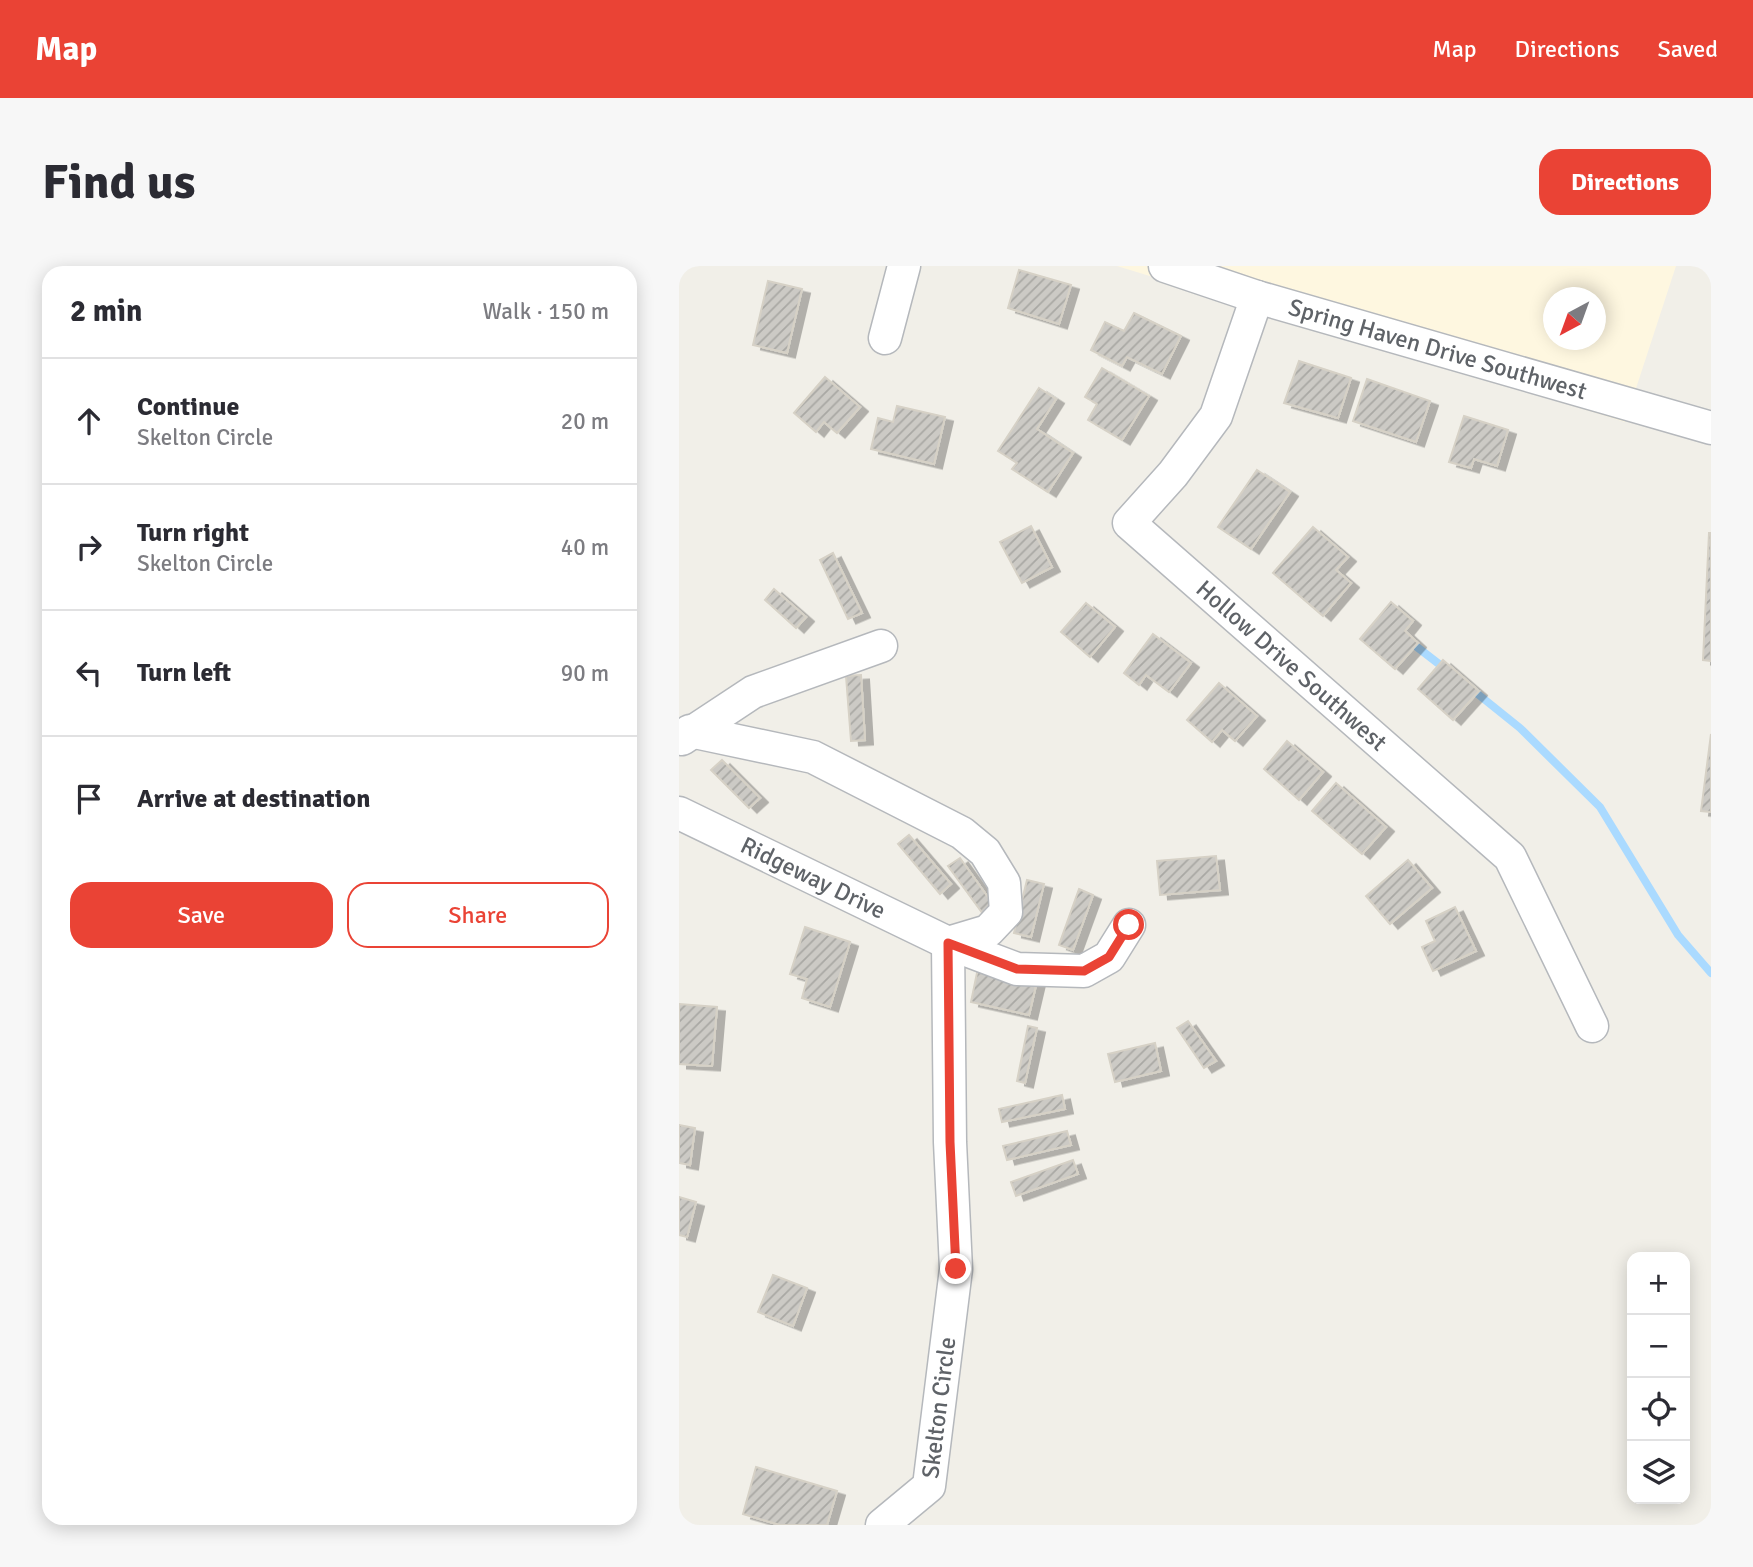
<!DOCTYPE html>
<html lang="en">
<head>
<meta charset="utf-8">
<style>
	body { margin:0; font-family:Signika,sans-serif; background:#f7f7f7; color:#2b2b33 }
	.controls { position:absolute; right:21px; bottom:21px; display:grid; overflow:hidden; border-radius:14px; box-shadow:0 4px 18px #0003 }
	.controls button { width:63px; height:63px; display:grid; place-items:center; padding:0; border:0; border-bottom:2px solid #e1e1e2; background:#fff; color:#2b2b33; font:35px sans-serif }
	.compass { position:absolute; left:864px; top:21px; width:63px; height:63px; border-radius:50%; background:#fff; box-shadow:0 4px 18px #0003; rotate:221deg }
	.stop { position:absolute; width:21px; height:21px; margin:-16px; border:5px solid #ea4335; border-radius:50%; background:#fff }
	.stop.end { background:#ea4335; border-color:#fff; box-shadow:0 2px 7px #0008 }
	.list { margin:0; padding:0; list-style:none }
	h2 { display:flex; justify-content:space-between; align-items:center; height:91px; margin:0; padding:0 28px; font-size:30px }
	h2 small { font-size:23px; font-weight:400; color:#7c7c81 }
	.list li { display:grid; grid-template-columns:46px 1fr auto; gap:21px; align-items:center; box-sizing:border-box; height:126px; padding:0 28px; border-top:2px solid #e1e1e2 }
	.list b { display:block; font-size:26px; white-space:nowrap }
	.list p { margin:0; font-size:23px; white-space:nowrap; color:#7c7c81 }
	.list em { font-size:23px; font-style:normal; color:#7c7c81 }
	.actions { display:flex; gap:14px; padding:21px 28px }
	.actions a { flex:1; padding:16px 0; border:2px solid #ea4335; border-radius:21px; text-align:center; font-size:24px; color:#ea4335 }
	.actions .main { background:#ea4335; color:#fff }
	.icon { flex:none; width:38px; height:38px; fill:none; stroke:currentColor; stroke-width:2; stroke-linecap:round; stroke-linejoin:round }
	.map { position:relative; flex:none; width:1032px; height:1259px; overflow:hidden; border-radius:21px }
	header { display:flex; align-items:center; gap:42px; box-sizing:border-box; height:98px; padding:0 35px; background:#ea4335; color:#fff }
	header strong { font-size:33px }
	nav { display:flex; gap:38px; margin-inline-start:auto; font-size:24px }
	.intro { display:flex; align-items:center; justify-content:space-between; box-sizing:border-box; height:168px; padding:0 42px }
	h1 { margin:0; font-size:49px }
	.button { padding:18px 32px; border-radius:21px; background:#ea4335; color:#fff; font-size:24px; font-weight:700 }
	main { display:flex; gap:42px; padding:0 42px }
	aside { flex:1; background:#fff; border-radius:21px; box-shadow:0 4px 18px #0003 }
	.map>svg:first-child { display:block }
	.commercial { fill:#fef7e0; fill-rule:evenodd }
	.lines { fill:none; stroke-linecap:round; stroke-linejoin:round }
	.stream { stroke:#aadaff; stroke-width:8 }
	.building { fill:url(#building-hatch); stroke:#d6d1c6; stroke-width:2; filter:url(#shadow) }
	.minor-casing { stroke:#b5b8bc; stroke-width:35 }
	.minor { stroke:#fff; stroke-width:32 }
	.route { stroke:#ea4335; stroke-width:9 }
	.labels { text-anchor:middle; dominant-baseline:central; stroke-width:7; stroke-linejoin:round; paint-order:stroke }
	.street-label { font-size:24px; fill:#5f6368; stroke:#fff }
</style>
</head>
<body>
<header>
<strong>Map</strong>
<nav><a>Map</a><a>Directions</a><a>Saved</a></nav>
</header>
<div class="intro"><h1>Find us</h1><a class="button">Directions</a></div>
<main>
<aside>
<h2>2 min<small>Walk · 150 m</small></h2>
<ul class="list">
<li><svg class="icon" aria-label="ahead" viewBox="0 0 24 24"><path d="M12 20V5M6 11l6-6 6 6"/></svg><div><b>Continue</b><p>Skelton Circle</p></div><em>20 m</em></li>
<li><svg class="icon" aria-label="right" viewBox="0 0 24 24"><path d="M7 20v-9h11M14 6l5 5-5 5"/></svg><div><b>Turn right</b><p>Skelton Circle</p></div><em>40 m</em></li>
<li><svg class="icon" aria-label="left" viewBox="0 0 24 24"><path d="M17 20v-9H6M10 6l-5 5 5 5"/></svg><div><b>Turn left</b></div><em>90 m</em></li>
<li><svg class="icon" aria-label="arrive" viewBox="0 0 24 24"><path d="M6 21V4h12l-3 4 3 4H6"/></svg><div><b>Arrive at destination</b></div></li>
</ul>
<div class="actions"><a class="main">Save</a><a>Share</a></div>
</aside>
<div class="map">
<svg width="1032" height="1259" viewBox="0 0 1032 1259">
	<defs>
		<pattern id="building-hatch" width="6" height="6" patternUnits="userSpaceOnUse" patternTransform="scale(1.75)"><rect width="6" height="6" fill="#cccac5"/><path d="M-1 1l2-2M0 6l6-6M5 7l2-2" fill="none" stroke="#a9a8a4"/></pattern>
		<filter id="shadow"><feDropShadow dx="8" dy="4.5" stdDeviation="0" flood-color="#0004"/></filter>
	</defs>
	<rect width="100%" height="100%" fill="#f1efe8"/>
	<path class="commercial" d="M438,0H997L946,156ZM874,32H916V74H874Z"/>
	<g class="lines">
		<g class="stream">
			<path d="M738,381L769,405"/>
			<path d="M790,421L841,462L921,541L999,669L1032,707"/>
		</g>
	</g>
	<g class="building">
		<path d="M340,4L392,19L380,58L329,42Z"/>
		<path d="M89,15L123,23L108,87L74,79Z"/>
		<path d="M455,47L502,70L483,108L448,91L443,100L412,84L426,56L445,65Z"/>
		<path d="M620,95L672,112L659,152L605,137Z"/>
		<path d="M423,102L470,130L443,174L409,154L418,138L406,131Z"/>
		<path d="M146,111L181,141L158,167L145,156L137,166L115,147Z"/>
		<path d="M688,113L751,135L737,176L674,155Z"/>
		<path d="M360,122L377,133L358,163L394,187L369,226L333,203L338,197L319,185Z"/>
		<path d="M218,140L266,151L255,198L192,183L199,152L214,156Z"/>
		<path d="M785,150L829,164L818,200L795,193L792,202L770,196Z"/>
		<path d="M578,204L611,226L572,283L539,261Z"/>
		<path d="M352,260L373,301L343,317L321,276Z"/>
		<path d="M634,261L669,291L657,304L672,317L644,350L594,307Z"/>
		<path d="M1030,267H1032V395L1024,394Z"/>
		<path d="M154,287L183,347L169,353L141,294Z"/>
		<path d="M95,323L127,351L117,362L86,334Z"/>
		<path d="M712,336L734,355L726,365L739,377L716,403L681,373Z"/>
		<path d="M407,337L436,361L411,391L382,366Z"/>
		<path d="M474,368L512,397L490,426L467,409L460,419L445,407Z"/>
		<path d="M764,394L800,425L774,454L739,423Z"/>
		<path d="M182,409L186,474L172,475L167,410Z"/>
		<path d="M540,417L578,450L556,475L543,464L533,476L508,454Z"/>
		<path d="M1032,468V546L1022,545Z"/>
		<path d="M608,475L644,506L620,534L585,503Z"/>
		<path d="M43,494L81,532L70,542L32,504Z"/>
		<path d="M657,517L707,561L683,588L633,545Z"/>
		<path d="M230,569L272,618L261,628L219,578Z"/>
		<path d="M537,590L541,624L481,629L478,595Z"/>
		<path d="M281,592L318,644L307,652L269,600Z"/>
		<path d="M729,594L753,622L711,658L687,630Z"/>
		<path d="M348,614L365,618L352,671L335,667Z"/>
		<path d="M400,623L414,629L394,684L380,679Z"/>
		<path d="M776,641L797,685L754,705L743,681L756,675L747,655Z"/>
		<path d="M126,661L171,676L151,741L123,732L128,713L111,708Z"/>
		<path d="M299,702L358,715L350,749L292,736Z"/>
		<path d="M0,738L38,741L33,800L0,798Z"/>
		<path d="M509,755L537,795L525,802L498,762Z"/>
		<path d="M349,760L358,762L346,817L338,815Z"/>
		<path d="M476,777L482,805L436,816L429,788Z"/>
		<path d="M383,829L386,843L323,856L320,843Z"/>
		<path d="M0,859L16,862L11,899L0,897Z"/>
		<path d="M388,865L392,879L328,894L324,880Z"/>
		<path d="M394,894L399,908L337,930L332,916Z"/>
		<path d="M0,931L17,936L8,971L0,969Z"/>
		<path d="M94,1009L128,1022L114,1060L79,1046Z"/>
		<path d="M77,1201L158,1225L148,1259H101L64,1248Z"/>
	</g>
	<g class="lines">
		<defs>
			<g id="minor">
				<path id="s1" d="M486,0L578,31L1032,162"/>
				<path id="s2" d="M578,31L537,150L494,208L450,257L831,591L913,760"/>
				<path d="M206,72L225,0"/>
				<path d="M11,465L134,491L283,567L306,586L325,617L327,646L309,665L269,677"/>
				<path d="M3,473L74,426L202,380"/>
				<path id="s3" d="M0,547L269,677L338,703L405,705L430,691L450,659"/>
				<path id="s4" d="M203,1259L250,1220L277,1003L271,876L269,677"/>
			</g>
		</defs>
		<use href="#minor" class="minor-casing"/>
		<use href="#minor" class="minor"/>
	</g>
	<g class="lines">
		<path class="route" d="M277,1003L271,876L269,677L338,703L405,705L430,691L450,659"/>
	</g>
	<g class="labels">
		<g class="street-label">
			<text stroke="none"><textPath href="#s1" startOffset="285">Spring Haven Drive Southwest</textPath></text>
			<text stroke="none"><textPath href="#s2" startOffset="480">Hollow Drive Southwest</textPath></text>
			<text stroke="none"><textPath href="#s3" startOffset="149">Ridgeway Drive</textPath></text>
			<text stroke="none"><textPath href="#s4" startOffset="140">Skelton Circle</textPath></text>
		</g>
	</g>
</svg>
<div class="controls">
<button>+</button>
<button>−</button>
<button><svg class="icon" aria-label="locate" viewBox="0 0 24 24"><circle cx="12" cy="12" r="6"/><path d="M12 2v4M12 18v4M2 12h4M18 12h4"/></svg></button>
<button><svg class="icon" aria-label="layers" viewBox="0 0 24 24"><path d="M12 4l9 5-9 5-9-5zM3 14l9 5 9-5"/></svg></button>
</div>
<svg class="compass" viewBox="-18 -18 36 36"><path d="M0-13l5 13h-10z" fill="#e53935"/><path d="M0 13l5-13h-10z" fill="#7c7c81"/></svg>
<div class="stop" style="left:450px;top:659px"></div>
<div class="stop end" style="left:277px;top:1003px"></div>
</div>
</main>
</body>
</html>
